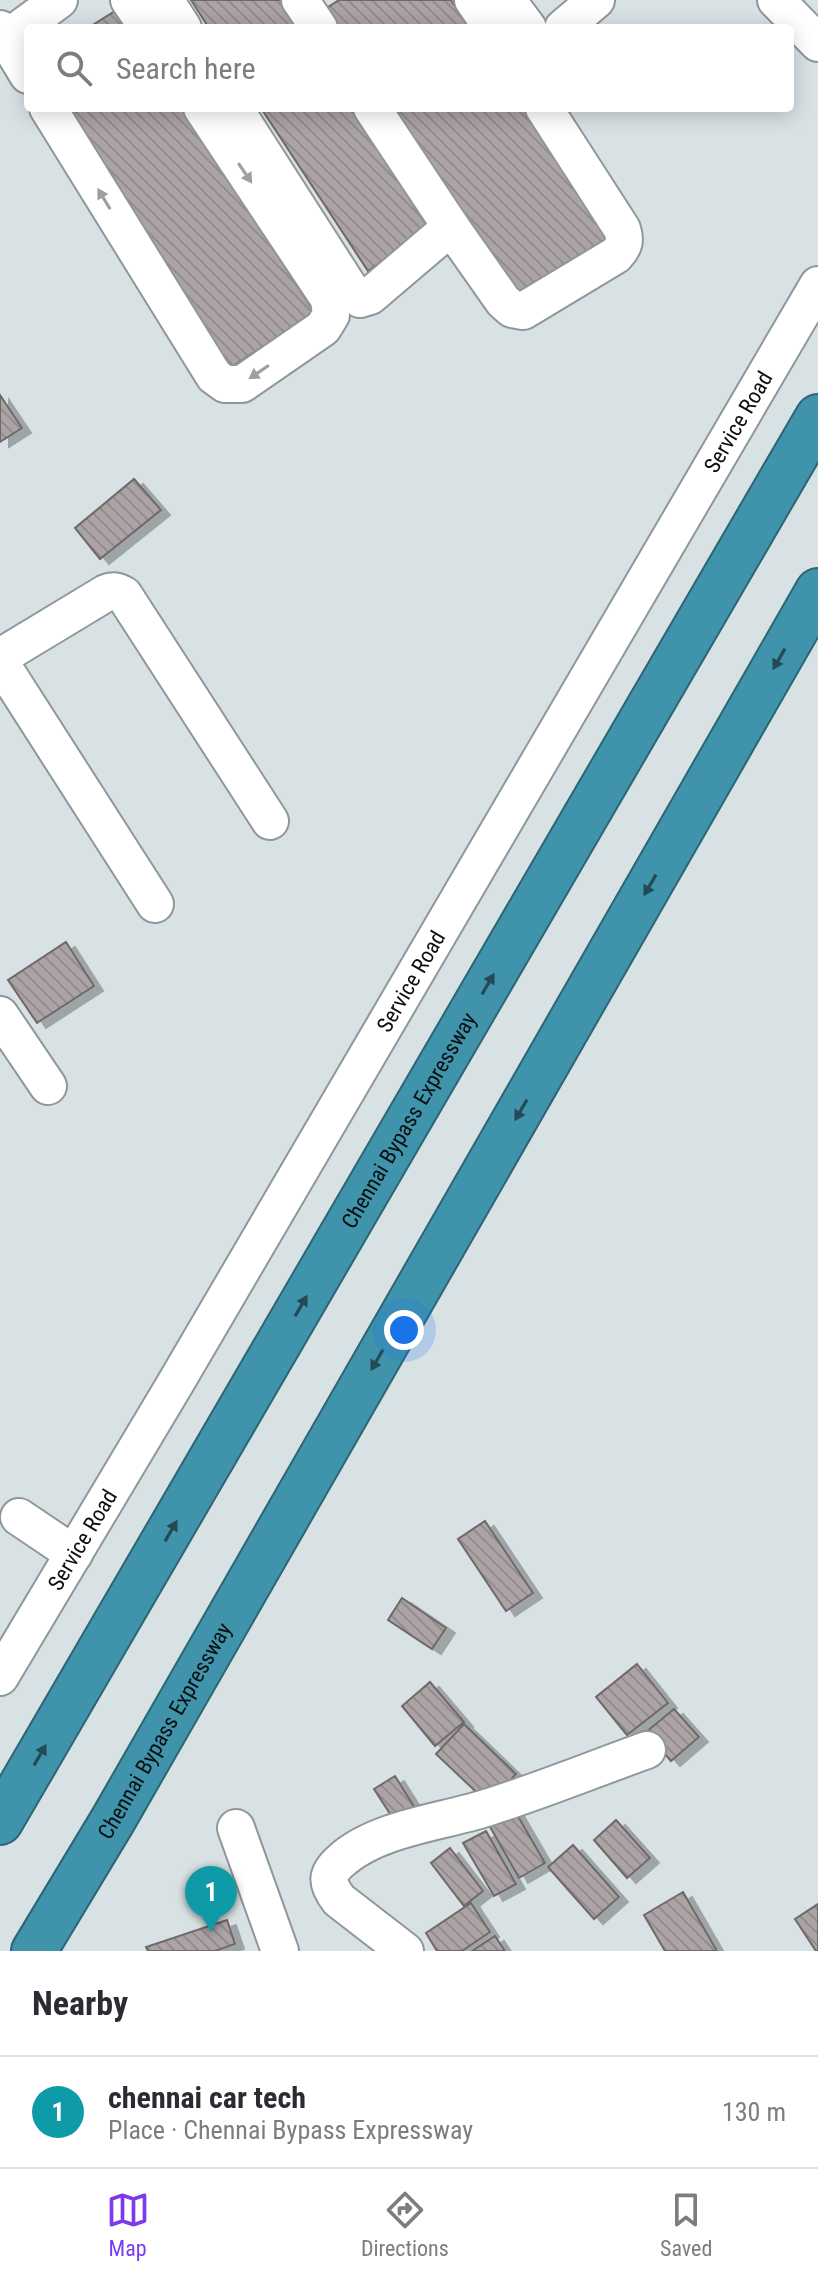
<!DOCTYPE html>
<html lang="en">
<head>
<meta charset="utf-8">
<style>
	body { margin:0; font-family:"Roboto Condensed",sans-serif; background:#f7f7f7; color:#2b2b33 }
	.you { position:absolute; left:404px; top:1330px; width:28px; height:28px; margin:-20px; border:6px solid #fff; border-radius:50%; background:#1a73e8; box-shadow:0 0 0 12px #1a73e833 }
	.badge { display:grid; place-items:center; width:52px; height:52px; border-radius:50%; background:#7c3aed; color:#fff; font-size:26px; font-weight:700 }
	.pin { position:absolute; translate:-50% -66px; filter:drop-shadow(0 2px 4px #0008) }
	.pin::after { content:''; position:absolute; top:42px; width:28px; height:24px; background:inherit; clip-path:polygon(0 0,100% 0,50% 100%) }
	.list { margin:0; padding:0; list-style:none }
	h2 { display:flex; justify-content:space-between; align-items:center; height:104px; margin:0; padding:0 32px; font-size:34px }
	h2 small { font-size:26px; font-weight:400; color:#7c7c81 }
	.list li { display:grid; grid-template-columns:52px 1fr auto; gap:24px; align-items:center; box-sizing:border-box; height:112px; padding:0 32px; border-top:2px solid #e1e1e2 }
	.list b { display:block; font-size:30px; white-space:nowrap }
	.list p { margin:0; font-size:26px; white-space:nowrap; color:#7c7c81 }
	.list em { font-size:26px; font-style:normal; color:#7c7c81 }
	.icon { flex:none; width:44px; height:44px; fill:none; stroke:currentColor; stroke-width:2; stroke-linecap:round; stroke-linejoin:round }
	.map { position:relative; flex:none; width:818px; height:1951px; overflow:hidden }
	.search { position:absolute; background:#fff; box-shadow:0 4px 20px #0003; left:24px; right:24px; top:24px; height:88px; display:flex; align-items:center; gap:20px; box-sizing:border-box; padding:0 28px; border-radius:8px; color:#7c7c81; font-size:30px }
	.sheet { height:216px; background:#fff }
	nav { display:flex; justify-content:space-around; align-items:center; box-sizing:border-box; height:112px; border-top:2px solid #e1e1e2; background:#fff; font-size:22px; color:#7c7c81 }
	nav a { display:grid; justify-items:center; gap:4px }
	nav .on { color:#7c3aed }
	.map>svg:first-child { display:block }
	.building { fill:url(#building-back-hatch); stroke:#6f6769; stroke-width:2; filter:url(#shadow) }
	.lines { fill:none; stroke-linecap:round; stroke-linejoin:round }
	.minor-casing { stroke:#8f979a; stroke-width:40 }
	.highway-casing { stroke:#2d6574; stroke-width:48 }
	.minor { stroke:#fff; stroke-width:36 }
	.highway { stroke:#3f94ab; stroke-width:44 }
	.oneway { fill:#9e9f9f }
	.oneway2 { fill:#234a55 }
	.labels { text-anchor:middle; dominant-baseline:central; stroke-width:6; stroke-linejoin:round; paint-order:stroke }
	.street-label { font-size:22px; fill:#0c0e0f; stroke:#fff }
</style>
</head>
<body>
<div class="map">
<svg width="818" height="1951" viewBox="0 0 818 1951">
	<defs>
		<pattern id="building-back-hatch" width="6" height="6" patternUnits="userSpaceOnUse" patternTransform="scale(2)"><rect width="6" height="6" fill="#aca3a5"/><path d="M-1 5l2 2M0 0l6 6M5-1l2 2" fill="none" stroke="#938b8d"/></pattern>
		<filter id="shadow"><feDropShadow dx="9" dy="5" stdDeviation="0" flood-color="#0004"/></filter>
	</defs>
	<rect width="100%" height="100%" fill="#d8e1e4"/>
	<g class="building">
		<path d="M191,0H284L301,28H209Z"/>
		<path d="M339,0H451L469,28H338L325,9Z"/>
		<path d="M118,9L131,28H88Z"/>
		<path d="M54,108H182L315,313L224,372Z"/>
		<path d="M261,108H352L429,229L368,271Z"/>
		<path d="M389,108H523L610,239L513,301Z"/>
		<path d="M0,395L22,428L0,442Z"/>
		<path d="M134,479L161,510L100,559L75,528Z"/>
		<path d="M66,942L94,986L37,1023L8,980Z"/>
		<path d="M485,1521L533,1593L506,1611L458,1539Z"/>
		<path d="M402,1598L446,1628L432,1649L388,1620Z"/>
		<path d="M637,1664L668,1703L627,1735L596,1697Z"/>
		<path d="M430,1682L464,1722L435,1746L402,1706Z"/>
		<path d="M674,1709L699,1737L671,1761L646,1732Z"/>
		<path d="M464,1724L516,1774L489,1804L436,1754Z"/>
		<path d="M395,1776L415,1808L394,1820L374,1789Z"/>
		<path d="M515,1811L545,1863L519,1878L489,1825Z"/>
		<path d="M616,1820L650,1858L627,1878L594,1840Z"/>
		<path d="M486,1831L516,1884L494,1896L463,1843Z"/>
		<path d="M573,1845L619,1897L594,1919L548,1867Z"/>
		<path d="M450,1848L483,1891L464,1906L431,1863Z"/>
		<path d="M683,1892L717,1951H665L644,1915Z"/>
		<path d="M471,1903L490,1932L462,1951H437L426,1933Z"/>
		<path d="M818,1904V1951H816L795,1919Z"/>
		<path d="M227,1920L235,1944L215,1951H148L146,1947Z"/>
		<path d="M495,1936L505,1951H472Z"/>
	</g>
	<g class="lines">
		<defs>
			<g id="minor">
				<path d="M129,0L148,28"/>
				<path d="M165,0L183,28"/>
				<path d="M300,0L319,28"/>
				<path d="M473,0L492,28"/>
				<path d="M507,0L528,28"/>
				<path d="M776,0L818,43"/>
				<path d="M563,28L596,0"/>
				<path d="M0,29L28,75"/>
				<path d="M6,39L59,0"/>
				<path d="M48,108L214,376L225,384H242L323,328L331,315L329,299L202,108"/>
				<path d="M234,108L352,292L360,299L370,296L451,227L503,301L512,309L523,311L616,255C624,246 626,241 622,229L544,108"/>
				<path d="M372,108L451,227"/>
				<path d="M0,657L106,593C113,590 117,591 124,595L270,821"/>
				<path d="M0,662L155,904"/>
				<path d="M0,1015L48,1086"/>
				<path d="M19,1517L74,1554"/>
				<path id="s1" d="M0,1677L175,1384L818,285"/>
				<path d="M236,1828L280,1951"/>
				<path d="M405,1951L339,1900C326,1883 325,1874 343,1859C379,1828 442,1822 486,1808C540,1791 594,1769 647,1750"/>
			</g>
			<g id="highway">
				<path id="s2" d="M0,1822L818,417"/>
				<path id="s3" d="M34,1951L113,1820L818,591"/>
			</g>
		</defs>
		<use href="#minor" class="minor-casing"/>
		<use href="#highway" class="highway-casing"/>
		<use href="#minor" class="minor"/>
		<use href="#highway" class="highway"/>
	</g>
	<defs><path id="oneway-solid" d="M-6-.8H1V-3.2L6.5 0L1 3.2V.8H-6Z" transform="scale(2)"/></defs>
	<g class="oneway">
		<use href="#oneway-solid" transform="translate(245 173) rotate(56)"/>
		<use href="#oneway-solid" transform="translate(104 199) rotate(-121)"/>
		<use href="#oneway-solid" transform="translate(259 372) rotate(146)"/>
	</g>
	<g class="oneway2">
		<use href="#oneway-solid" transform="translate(779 659) rotate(120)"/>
		<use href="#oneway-solid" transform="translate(650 885) rotate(120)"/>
		<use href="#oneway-solid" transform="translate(488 984) rotate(-60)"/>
		<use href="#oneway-solid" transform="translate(521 1110) rotate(120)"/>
		<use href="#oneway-solid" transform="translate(301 1306) rotate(-60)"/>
		<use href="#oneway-solid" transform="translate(377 1360) rotate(120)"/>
		<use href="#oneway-solid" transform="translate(171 1531) rotate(-60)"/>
		<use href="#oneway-solid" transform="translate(40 1755) rotate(-60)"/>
	</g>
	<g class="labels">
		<g class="street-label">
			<text stroke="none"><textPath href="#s1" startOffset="1456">Service Road</textPath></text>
			<text stroke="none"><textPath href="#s1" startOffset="808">Service Road</textPath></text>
			<text stroke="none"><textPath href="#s2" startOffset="812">Chennai Bypass Expressway</textPath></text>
			<text stroke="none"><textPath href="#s1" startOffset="160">Service Road</textPath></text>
			<text stroke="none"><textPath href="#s3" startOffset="256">Chennai Bypass Expressway</textPath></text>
		</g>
	</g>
</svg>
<div class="you"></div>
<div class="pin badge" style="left:211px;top:1932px;background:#0f9aa8">1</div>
<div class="search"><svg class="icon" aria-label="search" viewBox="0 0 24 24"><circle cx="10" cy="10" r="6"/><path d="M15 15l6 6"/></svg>Search here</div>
</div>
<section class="sheet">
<h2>Nearby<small></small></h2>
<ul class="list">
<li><span class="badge" style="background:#0f9aa8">1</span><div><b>chennai car tech</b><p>Place · Chennai Bypass Expressway</p></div><em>130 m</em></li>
</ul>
</section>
<nav>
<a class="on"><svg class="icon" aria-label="map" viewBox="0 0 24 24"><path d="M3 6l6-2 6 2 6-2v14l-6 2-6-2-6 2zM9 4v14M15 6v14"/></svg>Map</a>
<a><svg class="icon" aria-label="directions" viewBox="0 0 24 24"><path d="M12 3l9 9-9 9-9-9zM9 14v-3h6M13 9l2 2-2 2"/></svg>Directions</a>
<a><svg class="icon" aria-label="saved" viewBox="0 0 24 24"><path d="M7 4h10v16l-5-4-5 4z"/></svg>Saved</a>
</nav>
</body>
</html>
